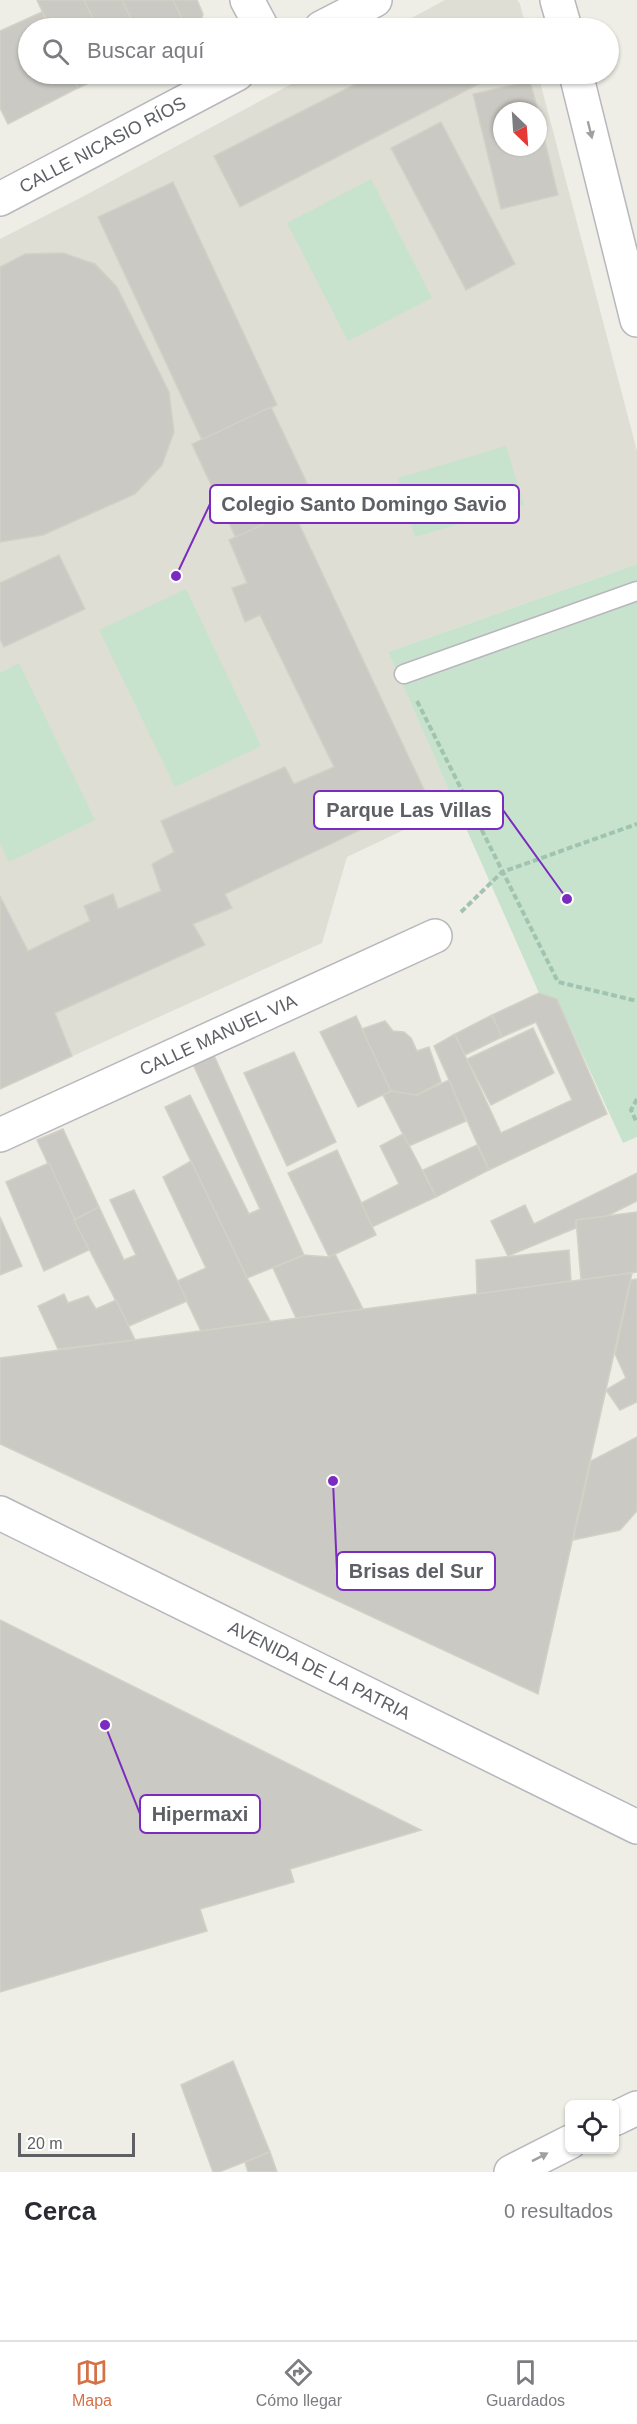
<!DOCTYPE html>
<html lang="es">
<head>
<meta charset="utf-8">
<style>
	body { margin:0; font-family:Helvetica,sans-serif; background:#f2f2f3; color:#2b2b33 }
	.controls { position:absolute; right:18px; bottom:18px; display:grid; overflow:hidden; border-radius:9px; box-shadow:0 2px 4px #0004 }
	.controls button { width:54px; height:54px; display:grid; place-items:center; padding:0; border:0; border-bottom:2px solid #e1e1e2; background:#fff; color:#2b2b33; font:30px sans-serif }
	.compass { position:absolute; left:493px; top:102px; width:54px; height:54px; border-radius:50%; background:#fff; box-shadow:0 2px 4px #0004; rotate:155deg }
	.scale { position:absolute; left:18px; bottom:15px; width:117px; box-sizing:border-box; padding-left:6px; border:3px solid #5e6065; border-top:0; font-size:16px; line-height:21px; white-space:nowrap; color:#5e6065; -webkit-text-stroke:4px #fff; paint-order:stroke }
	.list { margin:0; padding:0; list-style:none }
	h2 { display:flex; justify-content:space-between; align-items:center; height:78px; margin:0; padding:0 24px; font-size:26px }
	h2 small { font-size:20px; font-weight:400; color:#7c7c81 }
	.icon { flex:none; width:33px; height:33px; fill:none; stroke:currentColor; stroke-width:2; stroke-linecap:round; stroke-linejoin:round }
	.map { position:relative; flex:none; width:637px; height:2172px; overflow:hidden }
	.search { position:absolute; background:#fff; box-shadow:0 2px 4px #0004; left:18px; right:18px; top:18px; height:66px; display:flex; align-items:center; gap:15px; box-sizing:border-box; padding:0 21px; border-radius:33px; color:#7c7c81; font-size:22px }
	.sheet { height:168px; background:#fff }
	nav { display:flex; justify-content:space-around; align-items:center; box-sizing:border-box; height:84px; border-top:2px solid #e1e1e2; background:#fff; font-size:16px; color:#7c7c81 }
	nav a { display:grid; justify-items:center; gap:3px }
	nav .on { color:#d47147 }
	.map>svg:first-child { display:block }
	.education { fill:#deded5; fill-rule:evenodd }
	.green { fill:#c7e3cd }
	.building { fill:#cac9c3; stroke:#d3d1c6; stroke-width:1.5 }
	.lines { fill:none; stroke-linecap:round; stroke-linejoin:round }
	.service-casing { stroke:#b7b7bc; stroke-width:21 }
	.minor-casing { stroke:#b7b7bc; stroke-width:36 }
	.tertiary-casing { stroke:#b7b7bc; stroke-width:36 }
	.secondary-casing { stroke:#b5b7bc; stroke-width:36 }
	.path { stroke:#a0c3b2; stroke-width:4; stroke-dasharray:6 3; stroke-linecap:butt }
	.service { stroke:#fff; stroke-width:18 }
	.minor { stroke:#fff; stroke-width:33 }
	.tertiary { stroke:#fff; stroke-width:33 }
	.secondary { stroke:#fff; stroke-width:33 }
	.oneway { fill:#9ea0a3 }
	.labels { text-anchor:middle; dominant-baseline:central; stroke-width:6; stroke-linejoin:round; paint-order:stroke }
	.street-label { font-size:18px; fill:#5e6065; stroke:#fff }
	.leader { fill:none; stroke:#7b2cbf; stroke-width:2 }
	.callout-dot { fill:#7b2cbf; stroke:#fff; stroke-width:2 }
	.callout { fill:#fff; stroke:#7b2cbf; stroke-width:2 }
	.callout-label { font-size:20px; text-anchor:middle; font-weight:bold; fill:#5e6065 }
</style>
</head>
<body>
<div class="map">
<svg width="637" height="2172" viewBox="0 0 637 2172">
	<rect width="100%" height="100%" fill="#eeeee7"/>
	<g class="education">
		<path d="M445,0H517L520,4L526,28H393Z"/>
		<path d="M310,74H538L637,451V564L388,652L456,805L347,857L322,943L0,1089V239L84,196ZM502,111H538V147H502Z"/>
	</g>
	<g class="green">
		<path d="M371,179L432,298L348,341L287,223Z"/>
		<path d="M506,446L524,505L415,537L398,478Z"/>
		<path d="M637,564V1137L623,1143L557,999L539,993L388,652Z"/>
		<path d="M186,589L261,746L175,787L99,630Z"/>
		<path d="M19,663L95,820L9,862L0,843V673Z"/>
	</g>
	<g class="building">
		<path d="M37,0H84L98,28H50Z"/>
		<path d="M84,0H122L136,28H98Z"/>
		<path d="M122,0H173L187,28H136Z"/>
		<path d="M173,0H197L203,14L200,24L196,28H187Z"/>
		<path d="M42,12L50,28H28V74H71L78,88L8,124L0,108V31Z"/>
		<path d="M71,74H109L78,88Z"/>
		<path d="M375,74H498L240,207L214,156Z"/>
		<path d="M530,81L538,111H502V147H538V113L558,195L501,209L473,94Z"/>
		<path d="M441,122L515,264L466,290L391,148Z"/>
		<path d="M173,182L277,405L202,440L98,217Z"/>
		<path d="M63,253L95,264L117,287L169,392L174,432L162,465L135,494L43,535L0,542V267L25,254Z"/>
		<path d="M271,407L315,500L236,538L192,444Z"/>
		<path d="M293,511L428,798L225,894L232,908L193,924L205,945L55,1013L72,1056L0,1089V896L28,951L90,921L84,906L113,894L118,909L161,891L152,864L174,852L161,821L285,767L294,784L334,767L260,615L245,622L232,588L247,583L229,540Z"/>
		<path d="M59,555L85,609L4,647L0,639V583Z"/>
		<path d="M539,993L557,999L607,1114L489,1170L434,1046L455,1034L501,1133L572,1100L536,1022L502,1037L492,1015Z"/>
		<path d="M492,1015L502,1037L465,1055L455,1034Z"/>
		<path d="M356,1016L391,1091L358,1107L320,1032Z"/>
		<path d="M385,1021L393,1031L404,1032L411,1038L417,1051L429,1047L441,1082L417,1095H404L391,1091L362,1029Z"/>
		<path d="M533,1028L554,1073L491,1105L467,1059Z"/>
		<path d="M212,1051L304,1255L247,1278L165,1107L190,1095L249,1214L260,1209L191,1060Z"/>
		<path d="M294,1052L336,1142L287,1166L244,1073Z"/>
		<path d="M449,1080L466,1121L409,1146L383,1095L391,1091L417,1095Z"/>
		<path d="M63,1129L99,1207L74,1220L37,1140Z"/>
		<path d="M403,1134L436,1197L372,1227L361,1203L399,1184L380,1146Z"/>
		<path d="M477,1145L489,1170L436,1197L423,1170Z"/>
		<path d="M337,1150L376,1235L329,1257L288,1173Z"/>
		<path d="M191,1161L247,1278L270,1321L201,1331L177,1281L206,1268L163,1177Z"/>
		<path d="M49,1163L89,1250L44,1271L6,1182Z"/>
		<path d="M637,1173V1201L607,1216L576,1220V1228L508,1256L491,1221L525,1205L534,1224Z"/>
		<path d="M134,1190L187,1301L129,1326L74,1220L99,1207L124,1260L136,1255L110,1200Z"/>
		<path d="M637,1212V1272L581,1280L576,1220Z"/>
		<path d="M0,1217L22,1266L0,1275Z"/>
		<path d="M569,1250L571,1281L477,1294L476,1260Z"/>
		<path d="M335,1254L363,1309L296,1318L273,1268L304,1255L329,1257Z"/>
		<path d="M632,1273L538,1694L0,1444V1358Z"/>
		<path d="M637,1279V1402L620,1410L606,1390L626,1378L615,1354L631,1280Z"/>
		<path d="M64,1294L68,1303L88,1296L96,1309L116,1300L135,1340L58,1349L38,1306Z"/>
		<path d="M637,1437V1511L620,1530L573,1540L591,1461Z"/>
		<path d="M0,1620L421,1830L290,1869L294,1882L200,1909L207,1931L0,1992Z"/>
		<path d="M233,2061L270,2152L219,2172H213L181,2085Z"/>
		<path d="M270,2152L277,2172H248L245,2162Z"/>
	</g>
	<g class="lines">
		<defs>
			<path id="service" d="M404,674L637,591"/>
			<g id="minor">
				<path d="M247,0L262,28"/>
				<path d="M557,0L565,28"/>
				<path d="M576,74L637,320"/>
				<path id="s1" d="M0,1135L435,936"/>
				<path d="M614,2119L637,2108"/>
				<path d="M511,2172L570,2142"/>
			</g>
			<g id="tertiary">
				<path d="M321,28L375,0"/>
				<path id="s2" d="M0,199L237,74"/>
			</g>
			<g id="secondary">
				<path id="s3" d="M0,1513L637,1827"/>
			</g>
		</defs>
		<use href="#service" class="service-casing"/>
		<use href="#minor" class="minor-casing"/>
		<use href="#tertiary" class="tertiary-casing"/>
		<use href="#secondary" class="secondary-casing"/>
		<g class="path">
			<path d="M417,701L558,982L637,1001"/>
			<path d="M461,912L502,872L637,824"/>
			<path d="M637,1099L631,1110L637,1123"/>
		</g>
		<use href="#service" class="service"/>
		<use href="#minor" class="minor"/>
		<use href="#tertiary" class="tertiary"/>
		<use href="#secondary" class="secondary"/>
	</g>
	<defs><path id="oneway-solid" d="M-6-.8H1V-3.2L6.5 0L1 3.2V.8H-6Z" transform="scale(1.5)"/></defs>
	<g class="oneway">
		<use href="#oneway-solid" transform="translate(590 130) rotate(76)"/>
		<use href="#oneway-solid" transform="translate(540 2157) rotate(-27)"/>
	</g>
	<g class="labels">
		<g class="street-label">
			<text stroke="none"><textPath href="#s2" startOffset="116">CALLE NICASIO RÍOS</textPath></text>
			<text stroke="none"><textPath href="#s1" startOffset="240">CALLE MANUEL VIA</textPath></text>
			<text stroke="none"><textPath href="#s3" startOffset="356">AVENIDA DE LA PATRIA</textPath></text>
		</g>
	</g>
	<path class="leader" d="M176 576L210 504M567 899L503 810M333 1481L337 1571M105 1725L140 1814"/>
	<g class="callout-dot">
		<circle cx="176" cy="576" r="6"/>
		<circle cx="567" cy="899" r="6"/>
		<circle cx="333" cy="1481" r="6"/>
		<circle cx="105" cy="1725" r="6"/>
	</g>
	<g class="callout">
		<rect x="210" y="485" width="309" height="38" rx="6"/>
		<rect x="314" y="791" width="189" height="38" rx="6"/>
		<rect x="337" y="1552" width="158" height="38" rx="6"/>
		<rect x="140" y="1795" width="120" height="38" rx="6"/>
	</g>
	<g class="callout-label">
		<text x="364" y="511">Colegio Santo Domingo Savio</text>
		<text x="409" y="817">Parque Las Villas</text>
		<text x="416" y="1578">Brisas del Sur</text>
		<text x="200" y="1821">Hipermaxi</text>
	</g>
</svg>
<div class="controls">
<button><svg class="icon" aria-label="locate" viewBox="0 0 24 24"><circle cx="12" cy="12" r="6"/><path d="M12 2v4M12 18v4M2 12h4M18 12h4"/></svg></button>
</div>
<svg class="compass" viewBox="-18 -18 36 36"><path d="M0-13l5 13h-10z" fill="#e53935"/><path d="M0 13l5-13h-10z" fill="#7c7c81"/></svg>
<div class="scale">20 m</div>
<div class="search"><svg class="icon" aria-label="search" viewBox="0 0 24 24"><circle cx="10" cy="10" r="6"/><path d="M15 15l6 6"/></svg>Buscar aquí</div>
</div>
<section class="sheet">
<h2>Cerca<small>0 resultados</small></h2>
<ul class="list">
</ul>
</section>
<nav>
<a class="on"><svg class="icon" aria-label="map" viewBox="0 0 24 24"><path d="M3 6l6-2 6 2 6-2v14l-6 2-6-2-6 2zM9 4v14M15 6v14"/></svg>Mapa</a>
<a><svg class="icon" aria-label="directions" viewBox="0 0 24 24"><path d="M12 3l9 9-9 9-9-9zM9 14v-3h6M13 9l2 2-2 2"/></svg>Cómo llegar</a>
<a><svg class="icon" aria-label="saved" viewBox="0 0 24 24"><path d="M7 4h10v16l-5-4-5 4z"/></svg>Guardados</a>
</nav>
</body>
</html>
